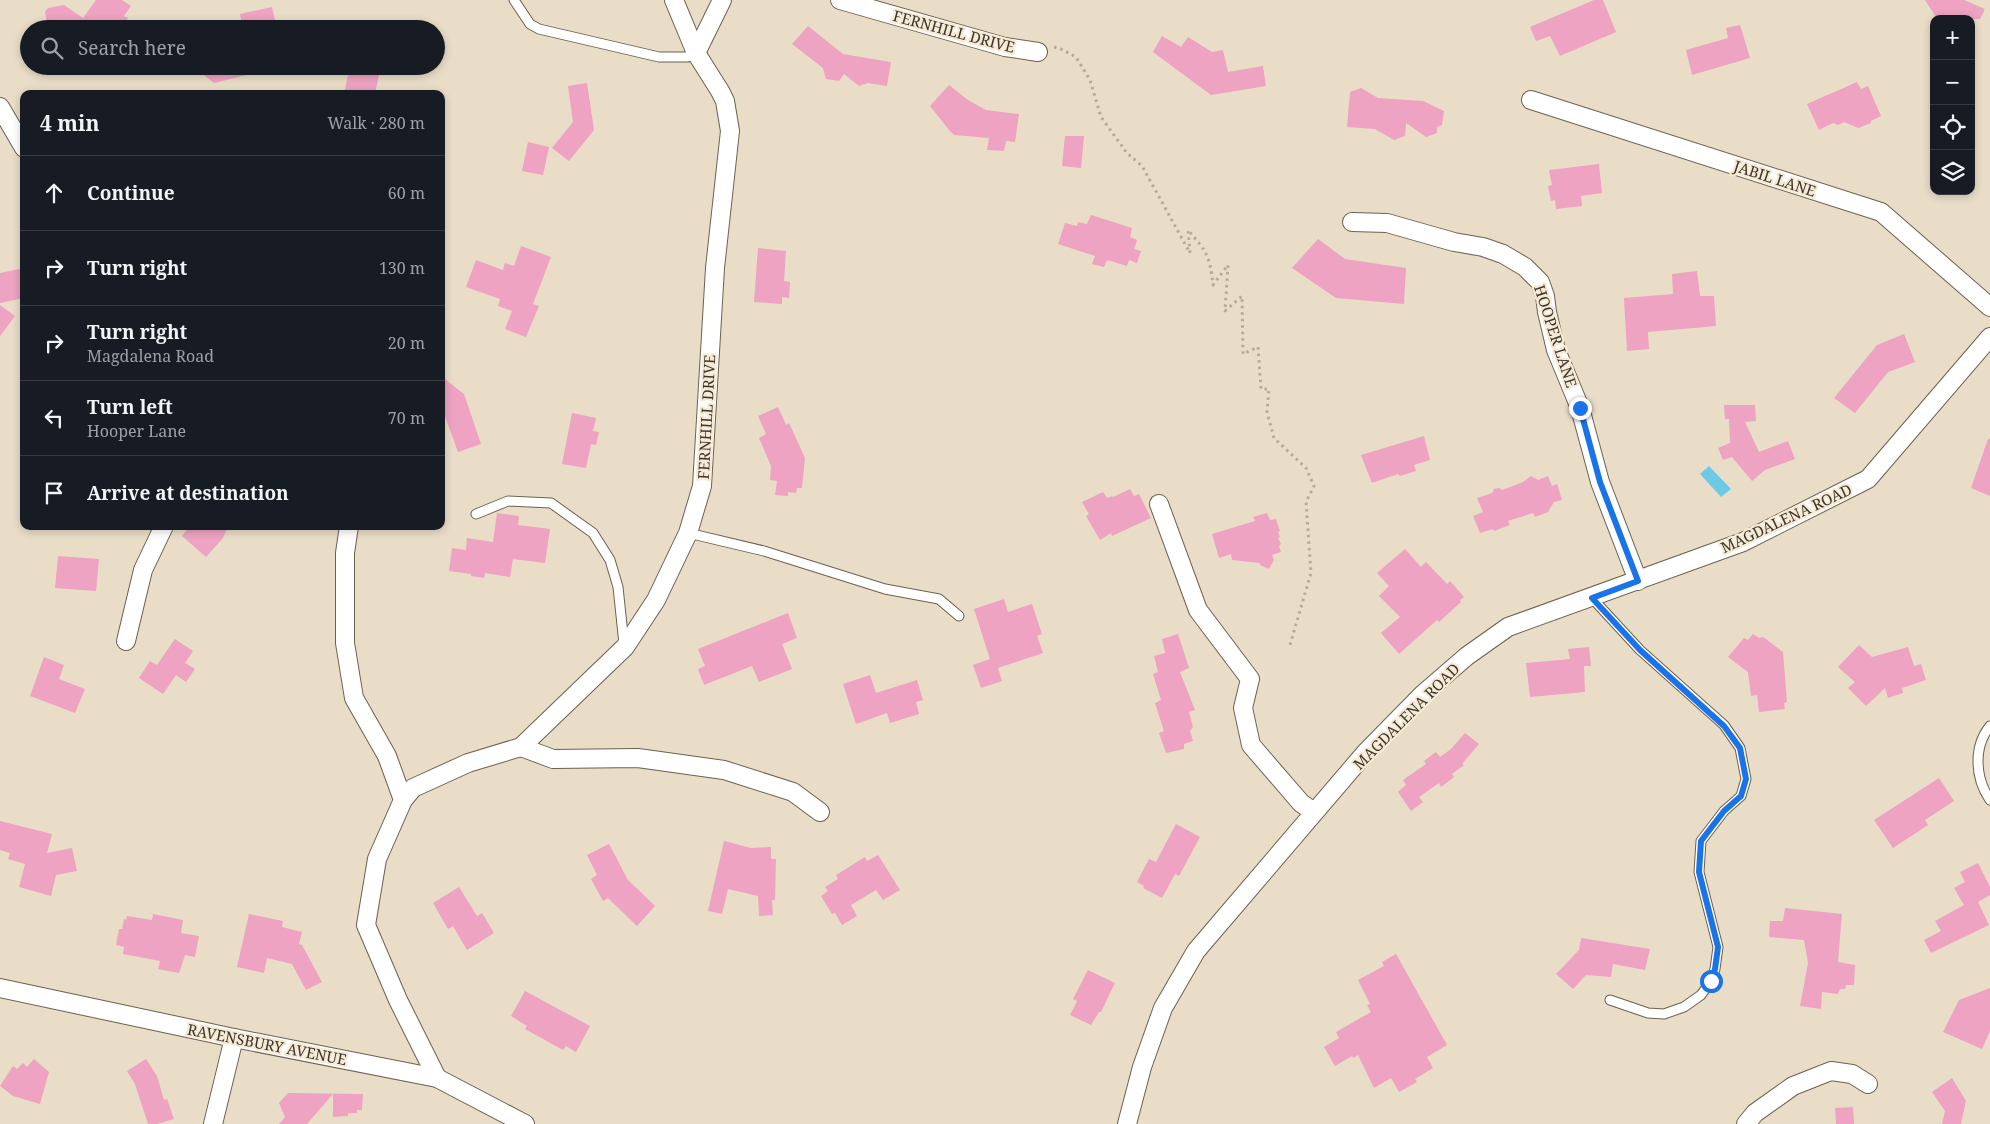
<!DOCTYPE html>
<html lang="en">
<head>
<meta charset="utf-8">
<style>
	body { margin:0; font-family:"Noto Serif",serif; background:#20242c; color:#f1f3f6 }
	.controls { position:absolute; right:15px; top:15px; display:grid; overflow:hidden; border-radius:10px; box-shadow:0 2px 8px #0003 }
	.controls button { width:45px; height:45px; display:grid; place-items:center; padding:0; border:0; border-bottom:1px solid #363941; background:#171b24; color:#f1f3f6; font:25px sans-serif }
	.stop { position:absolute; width:15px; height:15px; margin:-11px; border:4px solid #1a73e8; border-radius:50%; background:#fff }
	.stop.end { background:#1a73e8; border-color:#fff; box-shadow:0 1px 5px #0008 }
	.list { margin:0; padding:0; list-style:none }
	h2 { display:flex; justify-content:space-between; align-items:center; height:65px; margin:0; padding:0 20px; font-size:21px }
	h2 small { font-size:16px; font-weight:400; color:#9ea1a6 }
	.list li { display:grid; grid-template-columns:32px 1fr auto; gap:15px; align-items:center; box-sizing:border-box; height:75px; padding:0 20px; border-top:1px solid #363941 }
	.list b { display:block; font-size:19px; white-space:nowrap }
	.list p { margin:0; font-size:16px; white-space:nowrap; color:#9ea1a6 }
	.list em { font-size:16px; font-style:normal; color:#9ea1a6 }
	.icon { flex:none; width:28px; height:28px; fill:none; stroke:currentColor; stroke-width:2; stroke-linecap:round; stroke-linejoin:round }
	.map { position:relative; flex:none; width:1990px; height:1124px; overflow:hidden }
	.search { position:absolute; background:#171b24; box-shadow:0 2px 8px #0003; left:20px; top:20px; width:425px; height:55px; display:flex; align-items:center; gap:12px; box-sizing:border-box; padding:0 18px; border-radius:28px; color:#9ea1a6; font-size:19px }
	.panel { position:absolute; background:#171b24; box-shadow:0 2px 8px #0003; left:20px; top:90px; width:425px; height:440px; border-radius:10px }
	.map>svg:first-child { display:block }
	.water { fill:#6ecae4 }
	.building { fill:#eda3c1 }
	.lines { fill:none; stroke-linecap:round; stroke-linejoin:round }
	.lane-casing { stroke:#6c614f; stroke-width:11 }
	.street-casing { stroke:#6c614f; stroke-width:20 }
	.path { stroke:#b4ab99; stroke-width:3; stroke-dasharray:2.5 4; stroke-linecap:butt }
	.lane { stroke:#fff; stroke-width:9 }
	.street { stroke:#fff; stroke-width:18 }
	.route { stroke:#1a73e8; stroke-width:6 }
	.labels { text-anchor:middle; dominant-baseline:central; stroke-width:4.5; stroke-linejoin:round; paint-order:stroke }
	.street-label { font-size:15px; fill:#3a352d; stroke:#f7ead5 }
</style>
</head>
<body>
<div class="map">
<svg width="1990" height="1124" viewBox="0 0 1990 1124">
	<rect width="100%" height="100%" fill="#e9ddc8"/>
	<path class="water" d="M1709,466L1731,489L1721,497L1700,474Z"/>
	<g class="building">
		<path d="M96,0H122L131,6L124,16L128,18L122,29H48L45,12L48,8L64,5L83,18Z"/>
		<path d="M1594,0H1603L1616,32L1560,56L1550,36L1536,41L1530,27Z"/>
		<path d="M1925,0H1964L1985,9L1980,19H1941L1936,17Z"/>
		<path d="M272,7L277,29H243L240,14Z"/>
		<path d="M1740,25L1750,58L1692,75L1686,50L1728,38L1726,28Z"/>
		<path d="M808,26L843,54L891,62L887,86L868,83L859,86L844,74L839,81L826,79L823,68L792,44Z"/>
		<path d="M1162,36L1181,47L1188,37L1212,52L1223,50L1228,72L1263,66L1266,86L1211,95L1153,52Z"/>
		<path d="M192,66H263V71L214,83Z"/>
		<path d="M350,66H365L380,70L375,94H344Z"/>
		<path d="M1857,82L1861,89L1868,86L1881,116L1871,121V123L1858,128L1844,122L1838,125L1833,123L1819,130L1807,104Z"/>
		<path d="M587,83L594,130L569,161L552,148L573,122L568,86Z"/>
		<path d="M949,85L968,100L986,110L1019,114L1015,142L1006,141L1004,151L987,150L989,138L954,135L949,130L930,106Z"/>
		<path d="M1361,88L1378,98L1423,101L1444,111L1442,125L1437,127V133L1426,137L1406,123L1405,136L1394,140L1375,129L1347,127L1350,92Z"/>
		<path d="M1065,136H1084L1081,168L1062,166Z"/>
		<path d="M528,142L549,147L543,175L522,171Z"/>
		<path d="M1599,164L1602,193L1581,196L1582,206L1556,209L1555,200L1551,201L1548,186L1552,185L1549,170Z"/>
		<path d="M1091,215L1132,228L1130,237L1137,240L1134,249L1141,251L1137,263L1129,260L1127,266L1107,260L1104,267L1092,264L1095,256L1058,244L1065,223L1077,226L1078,222L1087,224Z"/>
		<path d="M1318,239L1345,259L1406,268L1404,304L1336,298L1292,268Z"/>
		<path d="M521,246L551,257L533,304L539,306L526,337L505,329L512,311L498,306L500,299L466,287L476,260L503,270L505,263L514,266Z"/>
		<path d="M758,248L786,251L784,281L790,282L789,298L782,297V304L754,302Z"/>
		<path d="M24,268V298L0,303V273Z"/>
		<path d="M1697,271L1700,296H1714L1716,326L1648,332L1649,349L1627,351L1624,298L1673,294L1672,274Z"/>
		<path d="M0,305L15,316L0,336Z"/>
		<path d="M1904,334L1915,362L1888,372L1855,413L1834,398L1877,345Z"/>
		<path d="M441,376L464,394L481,444L458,452L441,405Z"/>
		<path d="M1724,405H1755L1756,421L1745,422L1759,452L1788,441L1795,459L1765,470L1752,481L1732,457L1723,460L1718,448L1730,443L1729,419H1725Z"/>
		<path d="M778,407L786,425L789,423L805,458L802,488H797L796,493L788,492V496L775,495L777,481L770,480L771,466L759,438L766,434L758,416Z"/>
		<path d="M572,413L596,418L593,431L599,432L596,445L591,444L586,468L562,464Z"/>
		<path d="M1424,436L1430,460L1414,465L1416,471L1400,476L1398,474L1372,483L1361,455Z"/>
		<path d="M1988,439H1990V496L1971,488Z"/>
		<path d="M1531,476L1538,480L1548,476L1552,486L1557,484L1562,500L1554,502L1548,512L1535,517L1533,513L1508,521L1510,525L1494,531L1493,529L1480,533L1473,516L1483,512L1477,498L1492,493L1494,489L1499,488L1502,490L1523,482Z"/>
		<path d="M1130,489L1134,496L1139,494L1151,518L1112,536L1111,533L1100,540L1086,516L1089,514L1082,502L1103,492L1107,498L1112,496L1113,497Z"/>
		<path d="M497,513L519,516L518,525L550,529L545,563L513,559L510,577L485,573L484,578L471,576V574L449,571L452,548L466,550L467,538L493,542Z"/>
		<path d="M1267,513L1270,520L1276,519L1280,531L1278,532L1280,537L1278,538L1281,544L1279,546L1281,552L1272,555L1274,560L1269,569L1260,565V563L1232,560L1231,554L1219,558L1212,534L1255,521L1253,517Z"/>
		<path d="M190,526H228L223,538L206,557L182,536Z"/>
		<path d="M1405,549L1421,567L1426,562L1447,584L1450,581L1464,597L1460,600L1461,602L1439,622L1437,620L1399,654L1381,633L1400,617L1379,596L1389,586L1377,573Z"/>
		<path d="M58,556L99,559L96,591L55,588Z"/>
		<path d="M1004,599L1008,612L1032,604L1042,634L1037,636L1043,653L998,668L1002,681L981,688L973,665L990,659L974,609Z"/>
		<path d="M788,613L797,638L782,644L792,669L759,682L752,666L704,685L698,669L705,666L698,649Z"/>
		<path d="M1178,634L1189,668L1180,672L1195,710L1189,712L1193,727L1190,731L1193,741L1184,744V749L1166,753L1159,733L1164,731L1155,703L1161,700L1153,674L1158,672L1154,656L1165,653L1162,639Z"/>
		<path d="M1753,634L1759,638L1763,637L1783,652L1787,702L1784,703L1785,709L1759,712L1757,695L1751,696L1748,672L1728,657L1744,638L1748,640Z"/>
		<path d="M175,639L193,651L185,663L195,669L186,682L176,675L163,694L139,678L150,661L157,665Z"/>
		<path d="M1859,645L1872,657L1908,647L1914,666L1921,664L1926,680L1902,688L1903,693L1888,698L1885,688L1866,706L1848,688L1855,682L1838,667Z"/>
		<path d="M1589,647L1591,666H1584L1585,692L1530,697L1526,663L1570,659L1568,649Z"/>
		<path d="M44,657L64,665L59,679L85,689L75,713L30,696Z"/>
		<path d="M870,675L876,693L917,680L923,700L916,702L919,714L890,723L887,713L856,724L843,684Z"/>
		<path d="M1465,733L1479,744L1462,764L1464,765L1452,774L1454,777L1441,787L1439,783L1419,797L1423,802L1411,811L1398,792L1406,785L1403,780L1426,764L1424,761L1436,752L1440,757L1451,749Z"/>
		<path d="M1939,778L1954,801L1925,820L1928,825L1893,848L1874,820Z"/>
		<path d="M0,821L52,834L47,853L72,848L77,871L56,875L51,896L19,887L25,864L8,859L10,853L0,850Z"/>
		<path d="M1176,824L1200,837L1179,876L1175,874L1162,898L1143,888L1144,886L1137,882L1149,859L1156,862Z"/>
		<path d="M724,841L751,848L771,847V859H776L775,900H772L773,915L759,916L758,896L728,889L722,914L708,911Z"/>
		<path d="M609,844L628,880L655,906L637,926L608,898L603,901L591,879L597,875L587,855Z"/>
		<path d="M878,855L900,890L883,900L876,890L851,905L857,916L842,925L835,913L832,914L821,896L828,891L825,887L838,879L836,875L865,857L867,861Z"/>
		<path d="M1978,863L1990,887V895L1978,902L1989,925L1931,953L1924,940L1941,931L1935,921L1964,905L1954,888L1965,882L1960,872Z"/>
		<path d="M459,887L477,916L482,913L494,933L467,950L453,926L448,929L433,903Z"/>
		<path d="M1785,908L1842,914L1838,962L1855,965L1854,985H1846L1845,989H1840L1838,994L1822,992L1821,1009L1800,1006L1808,963L1804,940L1769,937L1770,921H1783Z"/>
		<path d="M153,914L183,920L181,933L199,936L195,957L185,955L179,973L158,969L160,961L123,954L124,947L116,945L119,929H122L124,919L126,920L127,916L152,920Z"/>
		<path d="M249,914L283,921L282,927L302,932L299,944L302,945L322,982L306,990L292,964L267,958L264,973L237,967Z"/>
		<path d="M1581,938L1650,949L1645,970L1613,964L1611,977L1586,975L1573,989L1556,974L1579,950Z"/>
		<path d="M1396,954L1447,1045L1427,1057L1433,1068L1415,1079L1417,1082L1399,1092L1391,1078L1374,1088L1358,1055L1353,1058L1352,1056L1335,1066L1324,1047L1339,1038L1336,1032L1371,1012L1367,1005L1370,1004L1358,980L1384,966L1382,962Z"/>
		<path d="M1088,970L1115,983L1101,1012H1099L1091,1025L1070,1015L1077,1001L1073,999Z"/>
		<path d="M1990,988V1031L1982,1049L1943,1032L1959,1000Z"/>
		<path d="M525,991L590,1026L576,1052L566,1046L563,1050L525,1029L527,1026L511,1016Z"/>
		<path d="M34,1059L49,1072L40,1104L13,1096L0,1086L13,1066L17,1069L23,1063L27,1067Z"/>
		<path d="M146,1059L157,1076L164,1100L167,1099L174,1119L157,1124H148L135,1084L127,1071Z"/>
		<path d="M1952,1078L1966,1101L1961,1124H1942L1945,1111L1932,1092Z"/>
		<path d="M288,1093L363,1094L362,1110H357V1113H348V1116L333,1117V1094L307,1124H279L285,1117L279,1103Z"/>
		<path d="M1853,1107L1854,1124H1836L1835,1108Z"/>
	</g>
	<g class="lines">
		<defs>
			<g id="lane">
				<path d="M514,0L530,24L539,29L659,57H688L696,53"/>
				<path d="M476,514L508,501L551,503L593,533L610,560L618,587L624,644"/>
				<path d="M688,533L764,551L885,589L939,599L959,616"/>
				<path d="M1592,598L1640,650L1724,725L1740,748L1746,779L1741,796L1724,811L1701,841L1699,872L1718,947L1715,969L1711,981L1701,995L1684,1007L1664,1014L1648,1013L1610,1000"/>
				<path d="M1990,726C1973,747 1975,778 1990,800"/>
			</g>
			<g id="street">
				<path d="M840,0L1005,47L1038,52"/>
				<path d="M696,53L722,0"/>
				<path d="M1531,100L1881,212L1990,307"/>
				<path d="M0,107L24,148"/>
				<path d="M1352,222L1387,223L1454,242L1483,247L1503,254L1525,267L1540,282L1545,296L1547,312L1556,350L1580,408L1600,482L1638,581"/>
				<path d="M1159,504L1198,610L1250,679L1243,708L1251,745L1301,803L1314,812"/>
				<path d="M349,526L345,553V643L354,698L387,756L403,800L377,859L366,925L398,1000L437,1078"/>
				<path d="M126,641L143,570L164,526"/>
				<path d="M521,747L553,759L638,758L724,770L793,792L820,812"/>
				<path d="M403,800L413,788L468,763L521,747L625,647L656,600L688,533L702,486L715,268L730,131L725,101L720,91L696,53L674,0"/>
				<path d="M0,988L234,1038L437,1078L525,1124"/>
				<path d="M213,1124L234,1038"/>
				<path d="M1127,1124L1142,1067L1163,1008L1196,951L1366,752L1423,694L1467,656L1508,627L1743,542L1868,479L1990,337"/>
				<path d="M1746,1124L1755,1113L1793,1086L1831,1071L1852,1074L1868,1084"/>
			</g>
		</defs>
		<use href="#lane" class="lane-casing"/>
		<use href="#street" class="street-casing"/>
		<path class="path" d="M1054,47L1061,49L1076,57L1090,80L1101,117L1127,153L1142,166L1190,253L1188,230C1207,252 1210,256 1213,285L1228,265L1225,311L1242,296L1243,354L1258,347L1261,389H1269L1267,412L1274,438L1306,468L1314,486L1306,502L1311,573L1290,645"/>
		<use href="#lane" class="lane"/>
		<use href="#street" class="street"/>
	</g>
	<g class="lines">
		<path class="route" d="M1580,408L1600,482L1638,581L1592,598L1640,650L1724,726L1740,748L1746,779L1741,796L1724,811L1701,841L1699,872L1718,947L1715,969L1711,981"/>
	</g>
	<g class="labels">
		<g class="street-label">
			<text transform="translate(954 31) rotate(15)">FERNHILL DRIVE</text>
			<text transform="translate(1775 178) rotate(18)">JABIL LANE</text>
			<text transform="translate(1556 336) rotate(72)">HOOPER LANE</text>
			<text transform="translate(706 417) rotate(-87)">FERNHILL DRIVE</text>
			<text transform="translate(1786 518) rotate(-25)">MAGDALENA ROAD</text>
			<text transform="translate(1406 716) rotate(-45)">MAGDALENA ROAD</text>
			<text transform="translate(267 1044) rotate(11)">RAVENSBURY AVENUE</text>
		</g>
	</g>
</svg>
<div class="controls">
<button>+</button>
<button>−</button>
<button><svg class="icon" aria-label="locate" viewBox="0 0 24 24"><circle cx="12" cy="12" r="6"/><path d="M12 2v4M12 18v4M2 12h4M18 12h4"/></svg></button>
<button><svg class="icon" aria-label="layers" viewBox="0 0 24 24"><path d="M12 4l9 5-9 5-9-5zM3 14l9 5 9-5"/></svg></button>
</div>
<div class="stop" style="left:1711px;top:981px"></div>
<div class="stop end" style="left:1580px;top:408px"></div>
<div class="search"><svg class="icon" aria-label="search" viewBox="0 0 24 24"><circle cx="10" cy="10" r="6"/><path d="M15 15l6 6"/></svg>Search here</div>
<section class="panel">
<h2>4 min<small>Walk · 280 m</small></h2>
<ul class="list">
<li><svg class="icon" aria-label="ahead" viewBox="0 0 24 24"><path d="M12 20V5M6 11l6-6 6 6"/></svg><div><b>Continue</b></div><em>60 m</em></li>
<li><svg class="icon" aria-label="right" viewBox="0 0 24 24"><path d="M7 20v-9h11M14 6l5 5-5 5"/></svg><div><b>Turn right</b></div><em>130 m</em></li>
<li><svg class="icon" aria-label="right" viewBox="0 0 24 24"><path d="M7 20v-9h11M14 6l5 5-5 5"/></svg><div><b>Turn right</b><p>Magdalena Road</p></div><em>20 m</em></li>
<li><svg class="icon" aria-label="left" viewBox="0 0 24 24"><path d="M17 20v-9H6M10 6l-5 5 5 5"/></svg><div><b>Turn left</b><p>Hooper Lane</p></div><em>70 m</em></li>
<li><svg class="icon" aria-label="arrive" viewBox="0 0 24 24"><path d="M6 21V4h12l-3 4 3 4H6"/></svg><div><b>Arrive at destination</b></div></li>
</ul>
</section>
</div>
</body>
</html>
